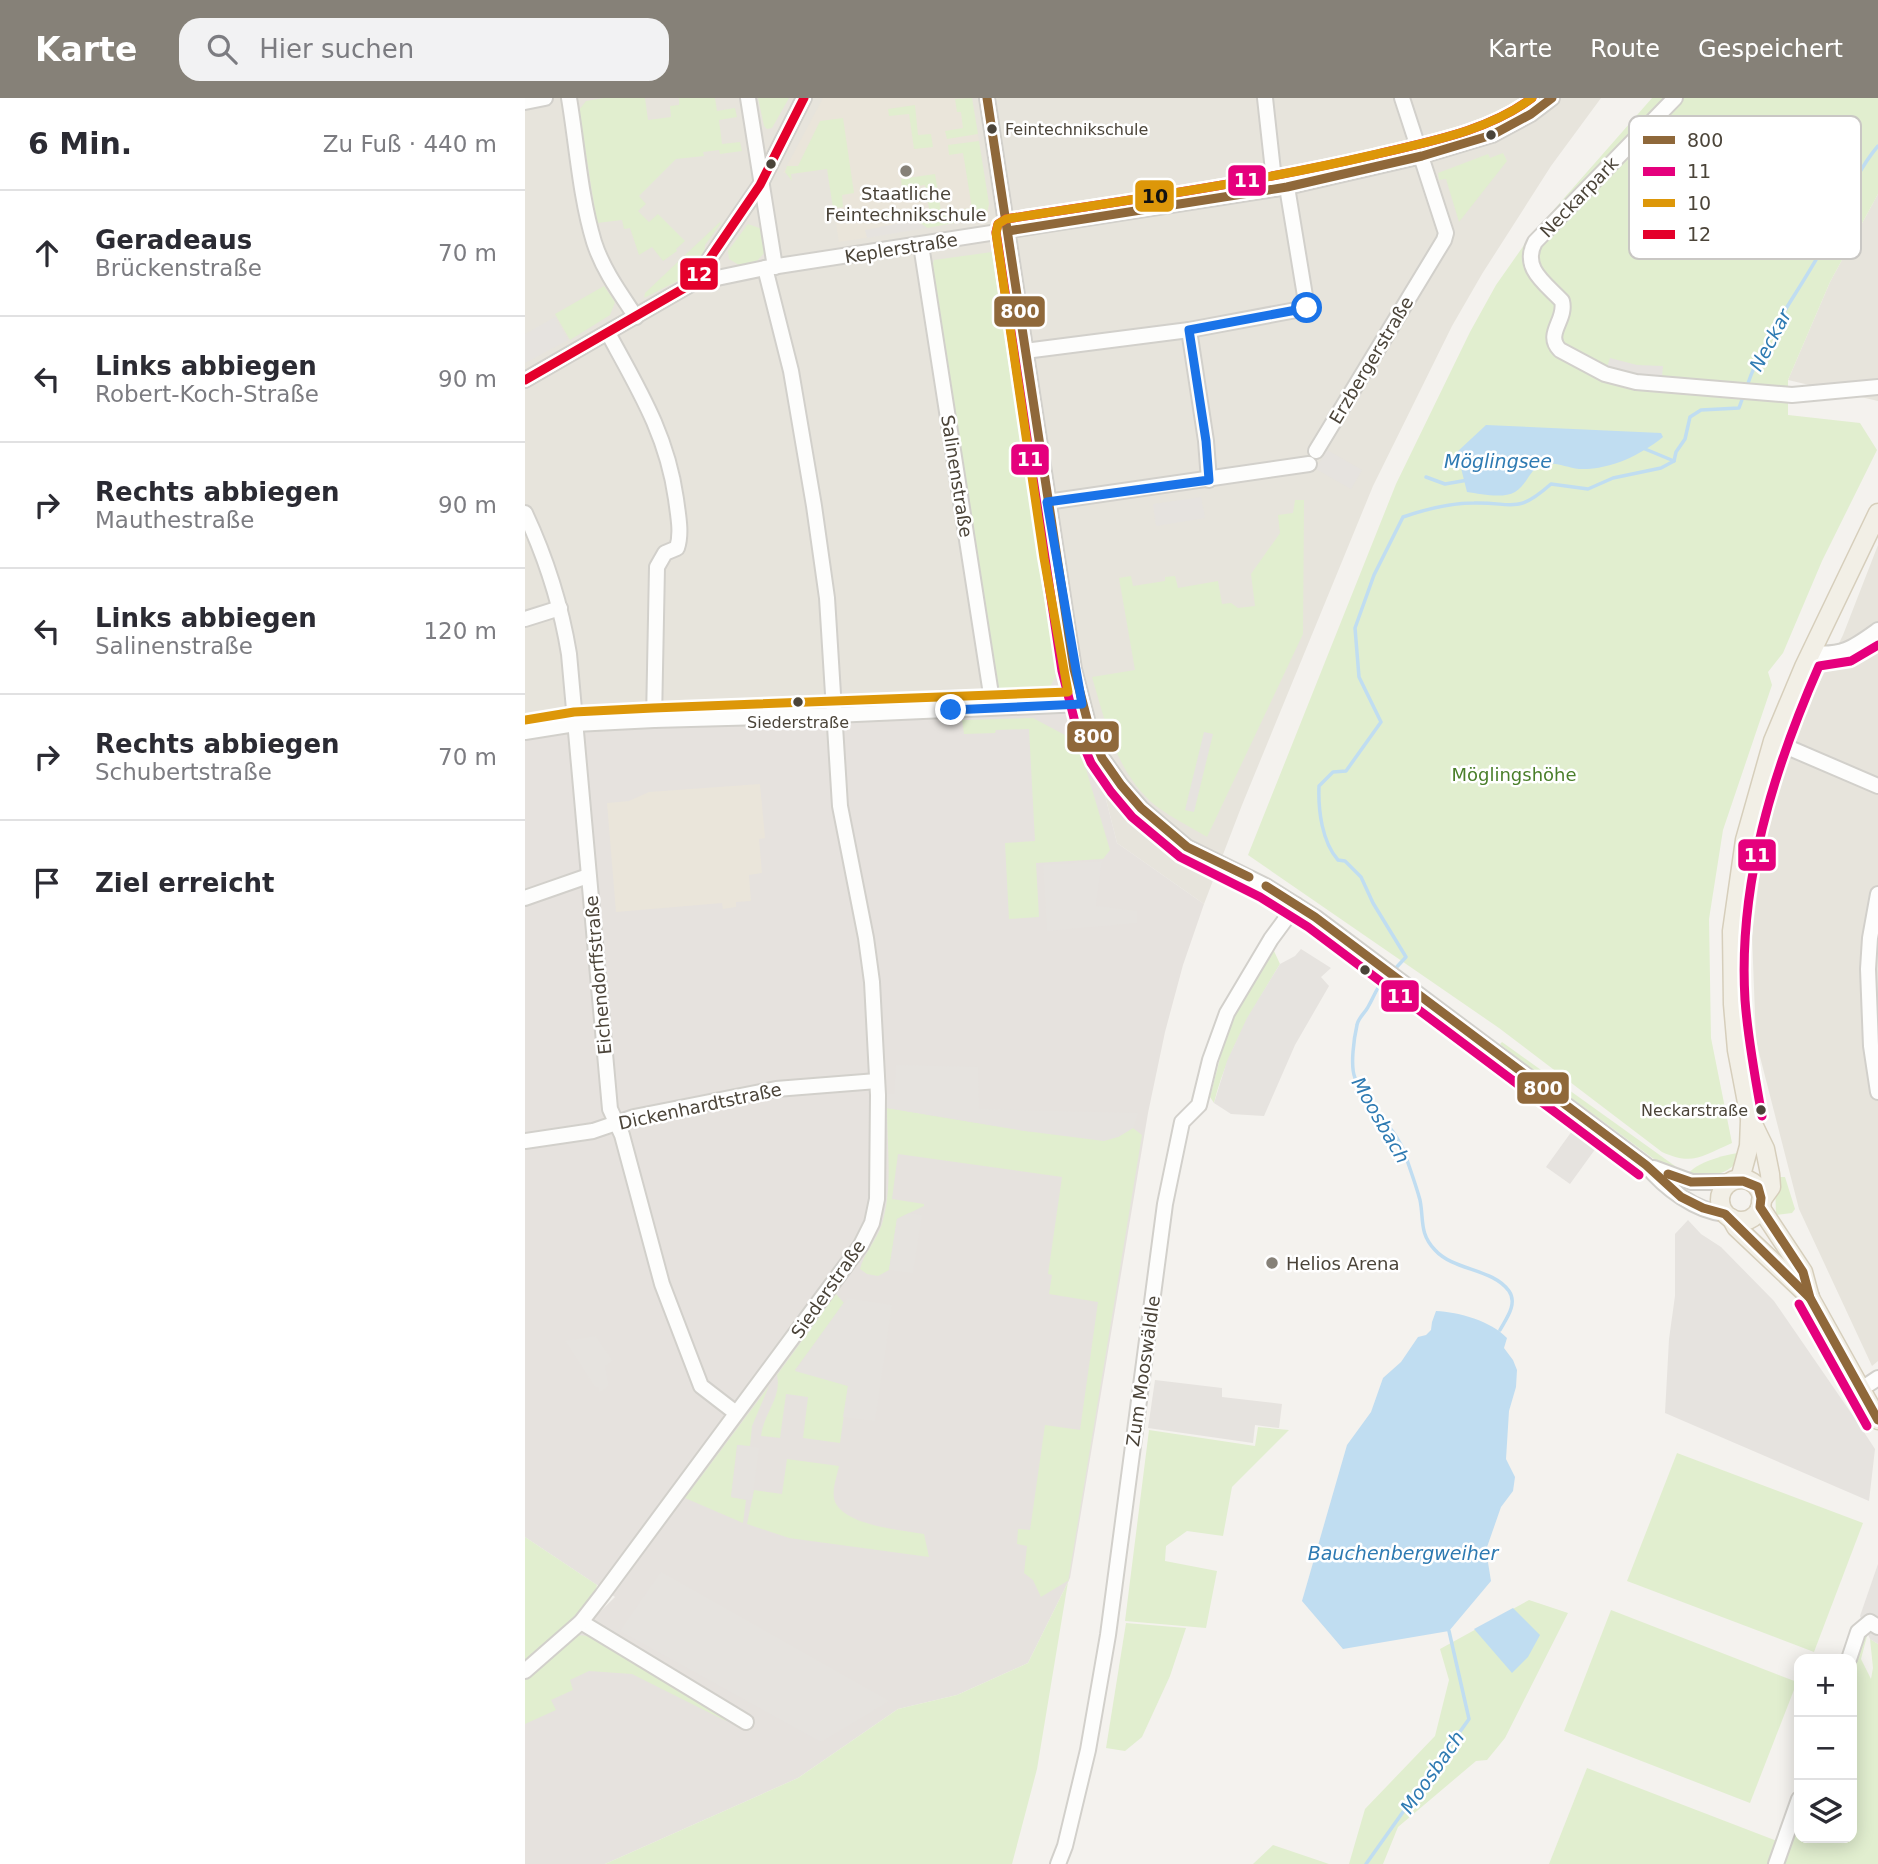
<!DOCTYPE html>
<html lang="de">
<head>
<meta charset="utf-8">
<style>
	body { margin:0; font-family:"DejaVu Sans",sans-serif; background:#f2f2f3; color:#2b2b33 }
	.controls { position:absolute; right:21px; bottom:21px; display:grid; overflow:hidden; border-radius:14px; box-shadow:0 4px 18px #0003 }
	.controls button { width:63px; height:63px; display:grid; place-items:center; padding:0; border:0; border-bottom:2px solid #e1e1e2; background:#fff; color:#2b2b33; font:35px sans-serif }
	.stop { position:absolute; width:21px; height:21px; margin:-16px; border:5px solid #1a73e8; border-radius:50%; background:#fff }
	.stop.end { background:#1a73e8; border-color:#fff; box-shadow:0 2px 7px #0008 }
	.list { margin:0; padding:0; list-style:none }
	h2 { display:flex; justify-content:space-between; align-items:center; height:91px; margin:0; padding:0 28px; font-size:30px }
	h2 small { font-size:23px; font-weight:400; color:#7c7c81 }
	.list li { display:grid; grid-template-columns:46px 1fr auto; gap:21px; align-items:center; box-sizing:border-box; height:126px; padding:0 28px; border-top:2px solid #e1e1e2 }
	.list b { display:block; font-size:26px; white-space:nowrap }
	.list p { margin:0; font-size:23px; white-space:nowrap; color:#7c7c81 }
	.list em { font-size:23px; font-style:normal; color:#7c7c81 }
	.icon { flex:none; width:38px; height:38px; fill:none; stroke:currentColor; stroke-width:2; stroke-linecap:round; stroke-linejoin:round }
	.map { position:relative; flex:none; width:1353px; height:1766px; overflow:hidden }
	header { display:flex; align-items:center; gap:42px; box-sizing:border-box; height:98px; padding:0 35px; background:#868178; color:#fff }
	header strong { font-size:33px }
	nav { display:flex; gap:38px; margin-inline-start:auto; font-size:24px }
	.search { width:490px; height:63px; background:#f2f2f3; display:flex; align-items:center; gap:18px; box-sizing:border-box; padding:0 24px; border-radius:21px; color:#7c7c81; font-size:26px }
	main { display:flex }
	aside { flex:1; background:#fff }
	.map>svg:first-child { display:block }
	.residential { fill:#e7e4dc }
	.industrial { fill:#e6e2de }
	.education { fill:#eae5da }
	.green { fill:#e1eecf }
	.parking { fill:#e6e3df }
	.water { fill:#c0ddf1 }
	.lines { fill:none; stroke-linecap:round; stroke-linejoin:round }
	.stream { stroke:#c0ddf1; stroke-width:3.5 }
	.minor-casing { stroke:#d2d0cb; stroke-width:18 }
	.major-casing { stroke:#d6cebb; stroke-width:21 }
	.minor { stroke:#fdfdfc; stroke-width:14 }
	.major { stroke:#f2efe6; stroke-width:18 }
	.bus-1-casing { stroke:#fff; stroke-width:14 }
	.bus-2-casing { stroke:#fff; stroke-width:14 }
	.bus-3-casing { stroke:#fff; stroke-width:14 }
	.bus-4-casing { stroke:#fff; stroke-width:14 }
	.bus-1 { stroke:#8f683a; stroke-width:9 }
	.bus-2 { stroke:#e5007d; stroke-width:9 }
	.bus-3 { stroke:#dd9709; stroke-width:9 }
	.bus-4 { stroke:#e4002b; stroke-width:9 }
	.route { stroke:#1a73e8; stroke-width:9 }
	.bus-dot { fill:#4b4439; stroke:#fff; stroke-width:2.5 }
	.poi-dot { fill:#868178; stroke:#fff; stroke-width:2.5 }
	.labels { text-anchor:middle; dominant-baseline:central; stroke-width:5; stroke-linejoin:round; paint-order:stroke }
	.bus-label { font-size:16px; fill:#4b4439; stroke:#fff; text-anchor:start }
	.poi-label { font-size:18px; fill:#4b4439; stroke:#fff }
	.street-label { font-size:18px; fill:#4b4439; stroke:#fff }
	.park-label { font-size:18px; fill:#4a7f2a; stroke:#fff }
	.water-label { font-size:19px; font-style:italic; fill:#2e7ab2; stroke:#fff }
	.key { fill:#fff; stroke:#c9c7c4; stroke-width:2 }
	.key-label { font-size:19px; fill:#4b4439 }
	.line-badge { stroke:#fff; stroke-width:2.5 }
	.badge-label { font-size:19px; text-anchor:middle; font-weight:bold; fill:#fff }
	.pale-badge-label { font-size:19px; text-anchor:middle; font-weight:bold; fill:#111 }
</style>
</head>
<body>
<header>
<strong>Karte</strong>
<div class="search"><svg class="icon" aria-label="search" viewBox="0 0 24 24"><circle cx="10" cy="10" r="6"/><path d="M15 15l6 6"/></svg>Hier suchen</div>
<nav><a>Karte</a><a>Route</a><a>Gespeichert</a></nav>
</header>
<main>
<aside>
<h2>6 Min.<small>Zu Fuß · 440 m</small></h2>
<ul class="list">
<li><svg class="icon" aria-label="ahead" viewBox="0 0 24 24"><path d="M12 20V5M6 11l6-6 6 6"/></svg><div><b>Geradeaus</b><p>Brückenstraße</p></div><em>70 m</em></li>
<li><svg class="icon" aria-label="left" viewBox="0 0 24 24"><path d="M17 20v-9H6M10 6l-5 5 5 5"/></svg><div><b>Links abbiegen</b><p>Robert-Koch-Straße</p></div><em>90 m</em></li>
<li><svg class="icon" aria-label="right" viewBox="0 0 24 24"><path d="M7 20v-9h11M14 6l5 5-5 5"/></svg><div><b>Rechts abbiegen</b><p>Mauthestraße</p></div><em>90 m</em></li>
<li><svg class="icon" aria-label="left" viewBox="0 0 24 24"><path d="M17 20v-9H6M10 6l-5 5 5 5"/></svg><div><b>Links abbiegen</b><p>Salinenstraße</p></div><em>120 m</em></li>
<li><svg class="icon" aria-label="right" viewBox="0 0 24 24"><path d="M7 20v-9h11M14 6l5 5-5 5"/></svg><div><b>Rechts abbiegen</b><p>Schubertstraße</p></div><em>70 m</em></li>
<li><svg class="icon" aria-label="arrive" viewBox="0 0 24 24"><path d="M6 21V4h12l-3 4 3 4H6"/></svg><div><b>Ziel erreicht</b></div></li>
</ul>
</aside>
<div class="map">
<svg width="1353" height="1766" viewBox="0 0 1353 1766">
	<rect width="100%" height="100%" fill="#f4f2ee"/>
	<g class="residential">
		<path d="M0,0H1076L1026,68L957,176L927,228L848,388L717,707L679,806L592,745L557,606L0,634Z"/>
		<path d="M1353,96V303L1263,282L1305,184Z"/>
		<path d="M1353,447V1263L1347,1268L1274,1111L1231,943L1227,837L1244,704L1278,618L1318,537Z"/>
	</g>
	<path class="industrial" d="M557,606L592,745L679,806L658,867L640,934L623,1015L545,1480L503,1565L432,1597L373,1611L273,1680L80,1766H0V1588L90,1499L0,1439V634Z"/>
	<g class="education">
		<path d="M298,0H447L464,106V116L458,121L314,144L302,71L266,76L258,75Z"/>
		<path d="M235,686L240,740L234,741L237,775L224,777L226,803L211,804V809L198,811L197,805L91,814L82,705L104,703L124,694Z"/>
	</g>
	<g class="green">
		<path d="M79,0H120L123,22L146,19L145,8L154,7V0H190L192,13L210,10L212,19L194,22L197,46L215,44L217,53L195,56L194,52L178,54L179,58L151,61L114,98L121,106L113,113L124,124L133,116L160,143L151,151L152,153L138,163L127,149L114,157L105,130L99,131L97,122L72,125L54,12L61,3Z"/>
		<path d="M233,0H264L247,30L242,31L239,28Z"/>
		<path d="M447,0L453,36L422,41L420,33L438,30L436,14H432L430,1Z"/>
		<path d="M1127,0H1353V96L1305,184L1263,282V317L1335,325L1352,352L1297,463L1258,555L1243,574L1247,587L1198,732L1184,821L1186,940L1207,1045C1177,1058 1168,1068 1137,1054L974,930L723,757L871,386L945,234L971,187L1004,140Z"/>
		<path d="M390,7L393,37L406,36L408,49L389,51L384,16L364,18L363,11Z"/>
		<path d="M318,20L329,95L317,97L318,109L308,110L302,71L266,76L267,83L260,74L262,68H273L295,23Z"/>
		<path d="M454,43L464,106L461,119L402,130L391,122L387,123L386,119L405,116L400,87L377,90L376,81L410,76L416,113L419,118L430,116L431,112L447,110L438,55L424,57L423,47Z"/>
		<path d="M978,55L982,63L934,124L921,81L914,82L913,75L963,56L965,60Z"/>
		<path d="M195,124L196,125L180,147L179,161L170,174L119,200L120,195Z"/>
		<path d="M223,126L237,131L241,153L232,163L214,167L204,161L203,153Z"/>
		<path d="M467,154L487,248L533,573L524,591L473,597L406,171L409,162Z"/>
		<path d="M79,188L90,204L85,217L45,242L30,216Z"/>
		<path d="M770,402H779L778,536L682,739C666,729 647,720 631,708C591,675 581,626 567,579L610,572L594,480L606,478L608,488L640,483V479L650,478L653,490L693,483L697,506L706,505L713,510L730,508L726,476L755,435L753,417L768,415Z"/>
		<path d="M508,620L553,644L585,752L578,761L511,765L514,819L484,821L480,745L510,743L504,631L471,632L470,635L439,636L437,622Z"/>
		<path d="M749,853L755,866C728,911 702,953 689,1005L685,999L702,933L714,908Z"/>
		<path d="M977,944L1150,1068L1154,1076L1137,1067L987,956L975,946Z"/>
		<path d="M362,1010L500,1033L593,1039L608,1030L617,1037L512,1671L487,1766H80L273,1680L373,1611L432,1597L503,1565L544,1482L516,1499L508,1482L499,1475L502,1448L492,1446L493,1431L505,1432L520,1327L555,1332L573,1204L524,1196L527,1177L523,1176L537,1079L373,1056L367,1101L399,1106V1108L372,1121L364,1172L353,1178L342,1176L335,1171C339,1155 352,1142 357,1126C368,1090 362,1048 362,1010Z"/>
		<path d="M1220,1054C1205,1077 1188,1080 1162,1078C1168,1064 1206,1055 1220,1054Z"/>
		<path d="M1255,1079H1260L1270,1111L1267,1115L1251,1117L1250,1083Z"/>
		<path d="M311,1196L319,1205L270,1272L323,1288L315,1345L278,1340L283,1299L261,1296L255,1340L236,1338C239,1314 257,1300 252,1277Z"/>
		<path d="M244,1288L227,1328L225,1348L212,1347L206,1399L221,1402L218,1425L160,1400Z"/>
		<path d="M733,1329L764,1332L707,1389L698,1438L662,1433L641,1448L640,1463L692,1473L681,1530L600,1523L624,1332L730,1348Z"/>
		<path d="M1152,1355L1338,1425L1289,1554L1102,1483Z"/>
		<path d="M262,1361L314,1368C312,1379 305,1395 311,1406C324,1428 376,1432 399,1436L404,1459L264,1440L222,1426L229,1392L257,1396Z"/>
		<path d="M0,1439L72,1487L70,1496L10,1560L0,1568Z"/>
		<path d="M1004,1502L1043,1515L980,1640L962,1662L951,1663L873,1729L858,1766H824L840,1711L910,1638L924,1582L915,1551Z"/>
		<path d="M1086,1512L1272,1584L1225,1705L1039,1633Z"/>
		<path d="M601,1525L661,1530L645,1578L617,1639L600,1653L581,1650Z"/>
		<path d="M52,1537L62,1538L195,1611L201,1623L107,1576L64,1573L45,1582L48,1592L26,1602L31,1612L0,1626V1578Z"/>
		<path d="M1340,1538H1342L1336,1561L1346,1581L1348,1570L1345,1541L1353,1546V1766H1260L1274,1725V1740H1327V1575Z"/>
		<path d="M1062,1670L1252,1743L1243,1766H1024Z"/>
		<path d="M748,1747L804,1766H728Z"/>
	</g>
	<g class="parking">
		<path d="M391,122L402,130L342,140L340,132Z"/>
		<path d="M30,219L43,242L0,265V236Z"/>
		<path d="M1085,260L1112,267L1138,268L1137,279L1108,276L1082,269Z"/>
		<path d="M802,352L837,372L826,391L791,371Z"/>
		<path d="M676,399L680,420L631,428L628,406Z"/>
		<path d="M679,634L688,636L669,714L660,712Z"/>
		<path d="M577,763L571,808L612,813V825L522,833L518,767Z"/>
		<path d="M776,851L806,870L796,879L804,888L770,947L739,1018L706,1016L689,1005L702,963L722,920L755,866L770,858Z"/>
		<path d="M371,967L453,969L454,1011L613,1015L608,1030L593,1039L579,1043L500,1033L362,1010V996H369Z"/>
		<path d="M1047,1033L1071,1050L1045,1086L1021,1069Z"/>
		<path d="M384,1115L397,1117L388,1175L364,1172L372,1121Z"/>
		<path d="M1163,1122L1176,1136L1196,1149L1249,1203L1333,1325L1350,1351L1344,1403L1140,1315L1144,1241L1150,1198V1136Z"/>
		<path d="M322,1200L367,1207L350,1323L318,1319L323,1288L270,1273Z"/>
		<path d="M71,1238L88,1263L80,1268L84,1288L74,1295V1290L69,1288L40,1243Z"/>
		<path d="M630,1282L697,1290V1299L757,1306L754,1330L730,1327L728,1345L623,1330Z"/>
		<path d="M213,1347L234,1350L227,1402L206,1399Z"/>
		<path d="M1353,1466V1546L1345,1541L1335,1518Z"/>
		<path d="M136,1474L364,1603L296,1644L95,1533Z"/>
	</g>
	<g class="water">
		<path d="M961,327L1136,335L1138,339C1114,358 1085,372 1054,371C1043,370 1031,364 1021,366C1004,368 1004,386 990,394C978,401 956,396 942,394L932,354Z"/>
		<path d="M911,1213C934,1214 966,1223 982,1240L979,1250L988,1262L992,1272L991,1289L984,1313L981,1361L990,1379L988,1393L976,1409L961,1452L966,1483L924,1533L818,1551L777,1503L822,1347L846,1314L858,1280L876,1264L893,1239L901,1237L906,1232L907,1224Z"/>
		<path d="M988,1510L1015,1537L1003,1559L987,1575L949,1531Z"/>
	</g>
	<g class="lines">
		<g class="stream">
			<path d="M1222,288C1240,235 1276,192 1302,142C1318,111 1329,76 1353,48"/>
			<path d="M1120,351L1149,363L1151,354L1160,341L1165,319L1176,312L1214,310L1219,296"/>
			<path d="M901,379L920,386L943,382"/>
			<path d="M868,873L881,859L848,805L836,779L820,763L813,762C797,744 793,712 794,688L808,674L821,673L856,624L834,579L830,530L849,477L878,419C901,411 924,405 949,405C989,404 991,417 1026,386L1063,391L1088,380L1136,370L1149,363"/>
			<path d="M863,878C850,891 851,895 843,909C840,915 833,920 832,927C829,940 825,968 830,980C842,1008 869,1027 880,1056C885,1071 891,1087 895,1102C899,1122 894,1135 910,1152C929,1173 967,1170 984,1193C993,1206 981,1221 975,1232"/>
			<path d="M841,1766L944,1621L924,1533"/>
		</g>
		<defs>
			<g id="minor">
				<path d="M44,0C52,47 55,98 69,144C78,172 95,195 111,219"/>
				<path d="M223,0L250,169"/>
				<path d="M462,0L549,571L564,629L577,660L596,687L616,710L662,749L741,788L790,819L1121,1067C1140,1090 1170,1113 1200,1116"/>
				<path d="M740,0L750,91"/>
				<path d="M1150,0L1010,144C996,170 1020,185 1037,203C1042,222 1019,236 1035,252L1080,276L1111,284L1267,297L1353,289"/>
				<path d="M0,4L20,0"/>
				<path d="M396,147L468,609"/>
				<path d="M168,185L240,170L762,89L897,58L967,37L1006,16L1027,0"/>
				<path d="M664,232L681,343L684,382"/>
				<path d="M83,235C114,292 142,337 151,401C153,417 157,435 152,450L140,455L132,469L129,622"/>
				<path d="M500,253L664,232L782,210L762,89"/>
				<path d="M0,282L168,185L235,87L279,0"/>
				<path d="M791,353L919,142L921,135L877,0"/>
				<path d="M522,404L784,366"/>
				<path d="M0,415C21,460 36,507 44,556L85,1011L97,1037L137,1186L176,1288L211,1315"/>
				<path d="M0,521L35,510"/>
				<path d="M1286,555C1318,558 1328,550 1353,532"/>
				<path d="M0,634L50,626L129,622L309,617L557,606"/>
				<path d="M1248,643L1353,688"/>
				<path d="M1353,796L1345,840L1343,871L1346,948L1353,994"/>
				<path d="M0,800L63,778"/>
				<path d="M0,1043L68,1033L109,1019L251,991L352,983"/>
				<path d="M1129,1070L1167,1084H1205"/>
				<path d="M1335,1292L1353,1280"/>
				<path d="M56,1524L221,1624"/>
				<path d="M1324,1561L1333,1534L1345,1524L1353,1529"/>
				<path d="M0,1573L56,1524L77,1497L336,1147L347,1125L352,1101L353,997L347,884L341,840L315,708L302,500L289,408L266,273L240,170"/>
				<path d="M533,1766L540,1748L563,1652L583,1537L640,1106L657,1024L674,1007L685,962L702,915L746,841L771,807"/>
				<path d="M1251,1766L1274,1701"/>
			</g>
			<g id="major">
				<path d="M1215,1081L1224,1048L1225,1023"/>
				<circle cx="1216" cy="1102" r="21"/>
				<path d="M1236,1103L1246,1089L1245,1076L1240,1051L1225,1020L1212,952L1208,906L1207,833L1220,742L1248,643L1279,569L1353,415"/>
				<path d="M1235,1109L1278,1174L1285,1200L1353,1322"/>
				<path d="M1206,1120L1211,1129L1285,1199"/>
			</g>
		</defs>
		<use href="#minor" class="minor-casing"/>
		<use href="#major" class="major-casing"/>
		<use href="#minor" class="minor"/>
		<use href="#major" class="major"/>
		<defs>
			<g id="bus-1">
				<path d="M462,0L549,571L564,629L577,660L596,687L616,710L662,749L724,779"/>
				<path d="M483,133L762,89L897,58L967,37L1006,16L1027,0"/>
				<path d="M741,788L790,819L1121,1067L1156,1099L1178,1110L1200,1116L1285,1200"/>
				<path d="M1143,1076L1166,1084L1218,1083L1233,1089L1236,1100L1235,1109L1278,1174L1285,1200L1353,1322"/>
			</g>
			<g id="bus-2">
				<path d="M1007,0C962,34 901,44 848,57C727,85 604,102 481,121L473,126L471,134L537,573L552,632L566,665L586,694L607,719L655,759L735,799L783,829L1114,1077"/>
				<path d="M1237,1018C1230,979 1223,942 1220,902C1213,786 1248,673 1294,568L1326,563L1353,547"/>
				<path d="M1274,1206L1342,1328"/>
			</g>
			<path id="bus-3" d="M0,622L49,614L128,610L543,594L519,460L471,135L473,126L481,121C604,102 727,85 848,57C901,44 962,34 1007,0"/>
			<path id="bus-4" d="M0,282L168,185L235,87L279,0"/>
		</defs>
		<use href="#bus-1" class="bus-1-casing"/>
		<use href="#bus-2" class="bus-2-casing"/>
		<use href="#bus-3" class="bus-3-casing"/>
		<use href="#bus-4" class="bus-4-casing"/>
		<use href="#bus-1" class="bus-1"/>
		<use href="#bus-2" class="bus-2"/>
		<use href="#bus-3" class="bus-3"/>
		<use href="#bus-4" class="bus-4"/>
	</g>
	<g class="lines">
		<path class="route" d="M426,612L557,606L522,404L684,382L681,343L664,232L782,210"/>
	</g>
	<g class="bus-dot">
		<circle cx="467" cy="31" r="6"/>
		<circle cx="966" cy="37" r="6"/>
		<circle cx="246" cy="66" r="6"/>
		<circle cx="273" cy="604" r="6"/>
		<circle cx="840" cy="872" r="6"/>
		<circle cx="1236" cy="1012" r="6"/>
	</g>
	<g class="poi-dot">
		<circle cx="381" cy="73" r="7"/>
		<circle cx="747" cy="1165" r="7"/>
	</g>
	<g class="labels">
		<g class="bus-label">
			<text x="480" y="31">Feintechnikschule</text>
			<text x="273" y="624" text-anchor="middle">Siederstraße</text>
			<text x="1223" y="1012" text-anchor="end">Neckarstraße</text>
		</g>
		<g class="poi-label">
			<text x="381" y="95">Staatliche<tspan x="381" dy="21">Feintechnikschule</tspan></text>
			<text x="761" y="1165" text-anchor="start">Helios Arena</text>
		</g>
		<g class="street-label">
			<text transform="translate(1054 99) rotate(-46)">Neckarpark</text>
			<text transform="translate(376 150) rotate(-9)">Keplerstraße</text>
			<text transform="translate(846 262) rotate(-59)">Erzbergerstraße</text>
			<text transform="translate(432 378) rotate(81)">Salinenstraße</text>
			<text transform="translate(73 877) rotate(-95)">Eichendorffstraße</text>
			<text transform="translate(175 1008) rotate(-12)">Dickenhardtstraße</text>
			<text transform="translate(303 1191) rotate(-55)">Siederstraße</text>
			<text transform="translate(618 1273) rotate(-82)">Zum Mooswäldle</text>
		</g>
		<g class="park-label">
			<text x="989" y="676">Möglingshöhe</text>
		</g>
		<g class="water-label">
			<text transform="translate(1245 242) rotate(-62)">Neckar</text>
			<text x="973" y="363">Möglingsee</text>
			<text transform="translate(856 1022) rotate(60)">Moosbach</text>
			<text x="878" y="1455">Bauchenbergweiher</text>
			<text transform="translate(907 1674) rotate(-55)">Moosbach</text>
		</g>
	</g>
	<rect x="1104" y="18" width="232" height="143" rx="10" class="key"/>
	<rect x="1118" y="38" width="32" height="8" fill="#8f683a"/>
	<rect x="1118" y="69" width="32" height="9" fill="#e5007d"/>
	<rect x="1118" y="101" width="32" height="8" fill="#dd9709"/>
	<rect x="1118" y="132" width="32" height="9" fill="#e4002b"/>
	<g class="key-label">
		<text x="1162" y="49">800</text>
		<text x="1162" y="80">11</text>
		<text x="1162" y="112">10</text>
		<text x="1162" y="143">12</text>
	</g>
	<g class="line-badge">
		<rect x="702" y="66" width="40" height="33" rx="7" fill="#e5007d"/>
		<rect x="609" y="81" width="41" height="34" rx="7" fill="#dd9709"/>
		<rect x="154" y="159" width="40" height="34" rx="7" fill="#e4002b"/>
		<rect x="468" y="197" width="53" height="33" rx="7" fill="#8f683a"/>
		<rect x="485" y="345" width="40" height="33" rx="7" fill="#e5007d"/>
		<rect x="541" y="622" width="54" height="33" rx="7" fill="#8f683a"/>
		<rect x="1212" y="740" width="40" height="34" rx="7" fill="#e5007d"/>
		<rect x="855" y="881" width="40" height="34" rx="7" fill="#e5007d"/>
		<rect x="991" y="973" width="54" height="34" rx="7" fill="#8f683a"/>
	</g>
	<g class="badge-label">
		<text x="722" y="89">11</text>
		<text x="174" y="183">12</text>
		<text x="495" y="220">800</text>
		<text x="505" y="368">11</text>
		<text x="568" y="645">800</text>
		<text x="1232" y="764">11</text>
		<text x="875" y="905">11</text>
		<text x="1018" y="997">800</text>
	</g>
	<g class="pale-badge-label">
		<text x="630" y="105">10</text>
	</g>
</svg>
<div class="controls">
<button>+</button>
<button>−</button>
<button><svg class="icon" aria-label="layers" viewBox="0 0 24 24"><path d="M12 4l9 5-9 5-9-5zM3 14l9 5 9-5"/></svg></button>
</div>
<div class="stop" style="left:782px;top:210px"></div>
<div class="stop end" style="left:426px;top:612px"></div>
</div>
</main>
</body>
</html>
